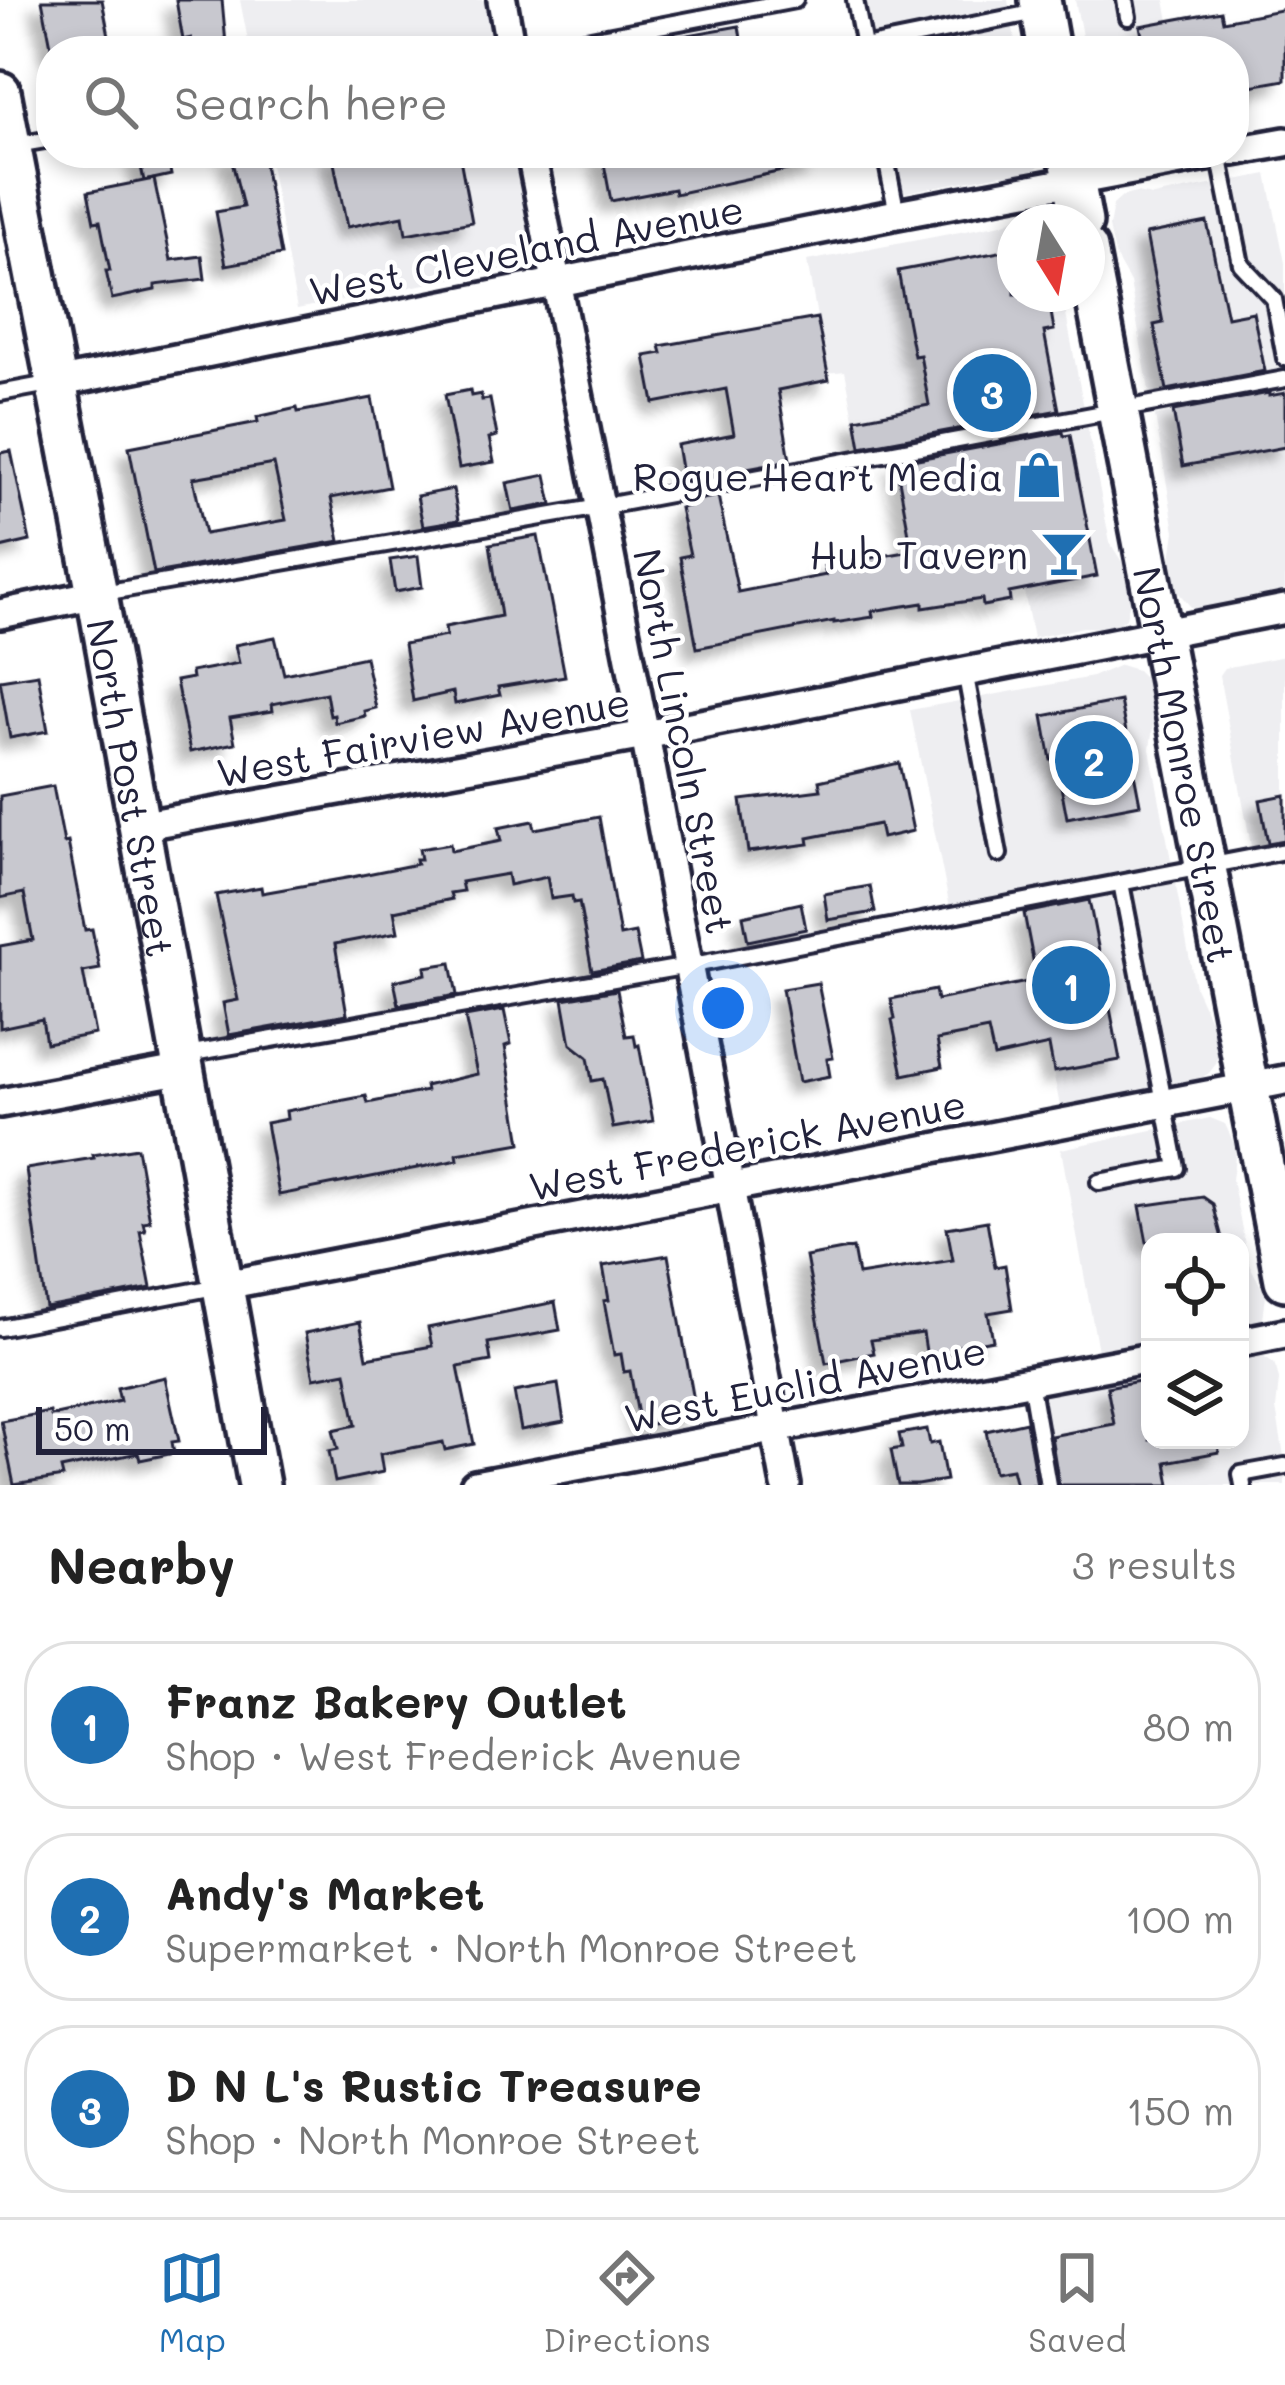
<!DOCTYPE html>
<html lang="en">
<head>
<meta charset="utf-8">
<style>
	body { margin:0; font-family:Mali,sans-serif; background:#f2f2f2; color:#222 }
	.controls { position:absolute; right:36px; bottom:36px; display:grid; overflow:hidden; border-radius:24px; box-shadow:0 6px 18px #0003 }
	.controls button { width:108px; height:108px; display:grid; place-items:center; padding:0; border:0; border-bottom:3px solid #e0e0e0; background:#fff; color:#222; font:60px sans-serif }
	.compass { position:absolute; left:997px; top:204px; width:108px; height:108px; border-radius:50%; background:#fff; box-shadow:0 6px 18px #0003; rotate:169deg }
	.scale { position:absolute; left:36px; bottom:30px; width:231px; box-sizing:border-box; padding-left:12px; border:6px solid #22223b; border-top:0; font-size:33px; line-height:42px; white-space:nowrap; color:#22223b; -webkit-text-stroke:9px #fff; paint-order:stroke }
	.you { position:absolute; left:723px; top:1008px; width:42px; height:42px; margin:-30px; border:9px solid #fff; border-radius:50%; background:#1a73e8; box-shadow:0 0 0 18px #1a73e833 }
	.badge { display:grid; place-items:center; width:78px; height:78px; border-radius:50%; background:#1f6fb2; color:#fff; font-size:39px; font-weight:700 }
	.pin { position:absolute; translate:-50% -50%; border:6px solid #fff; box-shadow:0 3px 12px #0006 }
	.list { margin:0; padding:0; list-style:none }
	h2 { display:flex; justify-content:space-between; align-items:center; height:156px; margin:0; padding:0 48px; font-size:51px }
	h2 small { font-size:39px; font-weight:400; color:#767676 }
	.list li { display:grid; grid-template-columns:78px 1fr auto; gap:36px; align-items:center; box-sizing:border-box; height:168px; margin:0 24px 24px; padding:0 24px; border:3px solid #e0e0e0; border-radius:48px }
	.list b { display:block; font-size:45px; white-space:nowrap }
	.list p { margin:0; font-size:39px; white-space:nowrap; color:#767676 }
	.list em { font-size:39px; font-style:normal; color:#767676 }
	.icon { flex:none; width:66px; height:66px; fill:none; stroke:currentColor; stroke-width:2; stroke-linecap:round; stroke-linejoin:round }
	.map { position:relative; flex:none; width:1285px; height:1485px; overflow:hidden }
	.search { position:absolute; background:#fff; box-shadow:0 6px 18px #0003; left:36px; right:36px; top:36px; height:132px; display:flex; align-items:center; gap:30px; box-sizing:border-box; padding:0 42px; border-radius:48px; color:#767676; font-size:45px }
	.sheet { height:732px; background:#fff }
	nav { display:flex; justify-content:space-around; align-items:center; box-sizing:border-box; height:168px; border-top:3px solid #e0e0e0; background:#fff; font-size:33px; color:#767676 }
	nav a { display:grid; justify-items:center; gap:6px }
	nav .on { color:#1f6fb2 }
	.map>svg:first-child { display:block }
	.built { fill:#eeeef1 }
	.building { fill:#c8c8cf; stroke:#22223b; stroke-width:3; fill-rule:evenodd; filter:url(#shadow) }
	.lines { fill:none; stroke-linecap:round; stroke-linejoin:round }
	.lane-casing { stroke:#22223b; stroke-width:22 }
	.street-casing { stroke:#22223b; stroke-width:36 }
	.secondary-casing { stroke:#22223b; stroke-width:48 }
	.lane { stroke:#fff; stroke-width:14 }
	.street { stroke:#fff; stroke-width:27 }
	.secondary { stroke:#fff; stroke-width:39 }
	.labels { text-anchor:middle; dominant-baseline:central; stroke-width:9; stroke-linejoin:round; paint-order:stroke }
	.street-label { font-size:39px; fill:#22223b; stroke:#fff }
	.poi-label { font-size:39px; fill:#22223b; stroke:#fff; text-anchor:end }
</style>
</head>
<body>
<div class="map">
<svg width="1285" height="1485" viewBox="0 0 1285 1485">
	<defs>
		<filter id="shadow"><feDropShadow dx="-11" dy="11" stdDeviation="6" flood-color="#0004"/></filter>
	</defs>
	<rect width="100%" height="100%" fill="#fff"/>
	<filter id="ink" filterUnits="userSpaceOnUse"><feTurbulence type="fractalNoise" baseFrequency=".00833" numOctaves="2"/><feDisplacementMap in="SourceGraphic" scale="24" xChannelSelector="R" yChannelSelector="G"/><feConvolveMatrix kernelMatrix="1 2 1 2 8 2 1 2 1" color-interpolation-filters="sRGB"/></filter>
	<g filter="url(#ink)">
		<g class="built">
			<path d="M240,0H485L495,51H250Z"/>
			<path d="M844,0H1008L1017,51H854Z"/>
			<path d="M1075,0H1165L1175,51H1085Z"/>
			<path d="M268,153H515L532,242L529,257L518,266L297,309Z"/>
			<path d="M874,153H1045V155L1039,166L1028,174L1014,177L1002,174L882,197Z"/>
			<path d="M1267,174L1285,263V371L1150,396L1130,283L1116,258L1109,227L1113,205L1123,196L1136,193L1153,196Z"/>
			<path d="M1028,213H1040L1054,222H1015V294H1062L1110,543L1124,565L1131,597L1126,618L1118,624L1107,628L1083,627L1033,638L995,441L863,465L845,371L827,373L807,261L1002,224Z"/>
			<path d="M1285,391V590L1231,601L1215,608L1201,610L1191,607L1177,591L1171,560L1175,531L1155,416Z"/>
			<path d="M1285,656V845L1252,851L1219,675L1224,668Z"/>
			<path d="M1120,665L1137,670L1144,677L1149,688L1153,726L1150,749L1195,987L1210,1020L1218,1055L1216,1064L1209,1073L1193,1083L1060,1106L1020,907L952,918L910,710L1092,677Z"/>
			<path d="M1210,1118L1225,1124L1236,1148L1232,1180L1249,1264L1266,1296L1263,1318L1248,1327L1240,1329V1242H1150V1346L1099,1356L1061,1149Z"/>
			<path d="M1240,1355H1262L1274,1363L1277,1371L1279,1380L1276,1409L1285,1462V1485H1057L1039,1393L1150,1372V1440H1240Z"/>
		</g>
		<g class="building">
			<path d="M42,0H102L112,51H52Z"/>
			<path d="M176,0H222L226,44L193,50L191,38L183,40Z"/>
			<path d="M1285,9V80L1234,89V51H1145L1140,26L1221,11L1223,21Z"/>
			<path d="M739,26L743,51H672L671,38Z"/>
			<path d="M138,153H167L171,175L144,181Z"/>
			<path d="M230,153H262L281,255L226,265L216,212L243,207Z"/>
			<path d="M332,153H459L472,222L406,234L403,216L347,227Z"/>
			<path d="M602,153H814L815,164L675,194L674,189L611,201Z"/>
			<path d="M154,179L171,260L202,256L205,279L155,285V290L112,299L106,271H110L100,221L94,222L88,192Z"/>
			<path d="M1207,222L1227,317L1253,312L1265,371L1167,390L1154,325L1163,323L1146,234Z"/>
			<path d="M1015,249V294H1048L1054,330L1044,332L1059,410L861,447L856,419L929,405L920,355L914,356L898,271Z"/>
			<path d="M817,318L829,380L778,390L790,460L683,480L677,445L734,434L726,389L654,403L645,356L662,353L660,346Z"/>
			<path d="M470,390L471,396L481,394L482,400L490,399L497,436L489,438L494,462L459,468L445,395Z"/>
			<path d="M1269,393V396L1285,393V447L1183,466L1173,411Z"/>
			<path d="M372,398L389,487L331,498L340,541L154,573L129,447L258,422L257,417L297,408L298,412ZM274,464L286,520L205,534L193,478Z"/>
			<path d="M1063,432L1064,436L1070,435L1097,576L1009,593L1010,601L983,606L982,599L923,608V603L872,611L873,617L834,623V621L697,648L680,557L690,555L680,508L688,506L687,502L718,496L738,592L826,575L824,566L912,551L896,463Z"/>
			<path d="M11,451L30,541L0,548V453Z"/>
			<path d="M546,475L552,504L513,511L507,483Z"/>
			<path d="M453,489L459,520L423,526L417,496Z"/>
			<path d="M538,536L565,676L498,687L500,695L455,704L453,692L413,701L404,644L446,636L445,627L501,616L490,544Z"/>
			<path d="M418,556L422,587L395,592L390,560Z"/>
			<path d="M275,637L284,674L365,657L376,708L364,711L365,716L335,723L334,715L330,716L326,693L272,704L273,711L230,718L235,743L190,752L176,681L192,678L191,672L239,663L235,645Z"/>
			<path d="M38,674L48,731L10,738L0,680Z"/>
			<path d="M1120,701L1140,804L1067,818L1056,760H1051L1043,716Z"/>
			<path d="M899,763L913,831L882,838L879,824L808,838L809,844L748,852L741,800L821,790L819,781Z"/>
			<path d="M53,786L64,843L68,842L85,930L92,929L100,969L83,972L95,1034L46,1043L42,1019L0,1028V946L33,940L24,893L0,898V796Z"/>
			<path d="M1285,795V840L1268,843L1260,800Z"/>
			<path d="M599,817L620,936L635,933L641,962L592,971L579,902L573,903L572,896L551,899L547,877L509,885L507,874L461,882L463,891L450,893L452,899L394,911L398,932L335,944L347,1014L229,1035L223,1003L238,1000L216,895L261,887L262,893L352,877L417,864L416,859H421L419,849L450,844L451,851L501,841L498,828L533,821L535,829Z"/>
			<path d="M870,886L875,912L828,920L824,894Z"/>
			<path d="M1089,900L1120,1060L1054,1072L1049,1045L994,1057L988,1030L937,1040L942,1067L903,1075L892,1020L895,1019L891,999L935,990L937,1000L1037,980L1024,913Z"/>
			<path d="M801,903L806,929L748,941L743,916Z"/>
			<path d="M451,963L457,995L399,1005L394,981L426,974L425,967Z"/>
			<path d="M818,983L833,1058L827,1059L830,1076L799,1082L782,989Z"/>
			<path d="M617,990L626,1036L634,1035L636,1046L639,1045L653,1121L613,1128L603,1079L592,1081L588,1057L571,1044L563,999Z"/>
			<path d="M504,1010L511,1044L505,1046L521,1143L457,1154L458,1160L279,1195L266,1123L287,1119L286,1111L366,1096L368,1103L426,1091L425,1086L477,1074L465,1017Z"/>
			<path d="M137,1148L150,1221L143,1222L145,1230L140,1231L151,1288L46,1308L26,1169L94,1158L93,1155Z"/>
			<path d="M1203,1197L1213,1204L1223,1242H1147L1140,1206Z"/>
			<path d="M987,1221L995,1267L1005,1265L1012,1309L988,1313L993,1340L954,1347L955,1353L927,1357L923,1333L871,1340L874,1353L826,1363L806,1257L853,1248L858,1275L953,1260L947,1228Z"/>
			<path d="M668,1255L696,1412L686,1414V1418L640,1426L630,1371L624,1372L621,1354L614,1355L604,1301L609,1300L603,1266Z"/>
			<path d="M555,1302L560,1330L488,1343L491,1361L458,1367L474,1444L445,1450L443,1442L380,1454L383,1472L335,1482L329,1451L338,1449L333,1430L356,1425L346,1372L314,1378L305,1333L360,1322L367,1358L432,1346L428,1328Z"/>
			<path d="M165,1377L179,1441L172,1442L174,1453L140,1460L138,1453L61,1469L63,1477L14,1485L1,1421L50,1412L51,1416L120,1401L117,1388Z"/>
			<path d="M1150,1379V1440H1218L1219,1452L1166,1462L1170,1485H1059L1051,1436L1114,1424L1107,1387Z"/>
			<path d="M558,1384L564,1422L521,1430L514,1392Z"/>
			<path d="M1026,1422L1037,1485H1016L1012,1469L994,1472L986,1431Z"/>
			<path d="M927,1429L930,1444L939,1442L946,1480L917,1485H898L891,1450L902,1448L899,1434Z"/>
		</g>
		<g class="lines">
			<defs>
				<g id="lane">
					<path d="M855,0L865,51"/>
					<path d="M1125,0L1128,17"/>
					<path d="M864,47L1037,12"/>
					<path d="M528,51L795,0"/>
					<path d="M16,145L51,139"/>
					<path d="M885,153L897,214"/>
					<path d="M1219,154L1241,264L1274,299L1285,358"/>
					<path d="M0,393L54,383"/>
					<path d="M103,593L600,507L1285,379"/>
					<path d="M965,671L999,854"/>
					<path d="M187,1054L688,966L1285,851"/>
					<path d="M1099,1182L1177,1168L1121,883"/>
					<path d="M0,1328L220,1286"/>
					<path d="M1030,1381L1048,1485"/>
					<path d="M1243,1485L1241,1474L1285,1466"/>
				</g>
				<g id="street">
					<path d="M502,0L511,51"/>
					<path d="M1234,151L1285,142"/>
					<path d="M531,153L645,735L786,1485"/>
					<path d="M56,383L897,214L1223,153"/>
					<path d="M0,614L97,594"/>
					<path d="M139,826L645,735L1285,609"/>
					<path d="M0,1103L184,1069"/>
					<path d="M225,1285L1285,1080"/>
					<path d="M1240,1342L1285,1333"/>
					<path d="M475,1485L1150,1358"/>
				</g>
				<g id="secondary">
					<path d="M1040,0L1049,51"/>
					<path id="s1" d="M0,92L97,594L259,1485"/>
					<path d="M1069,153L1082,222"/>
					<path id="s2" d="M1087,249L1285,1280"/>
				</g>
			</defs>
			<use href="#lane" class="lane-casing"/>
			<use href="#street" class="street-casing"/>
			<use href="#secondary" class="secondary-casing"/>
			<use href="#lane" class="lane"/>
			<use href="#street" class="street"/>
			<use href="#secondary" class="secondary"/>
		</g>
	</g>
	<defs>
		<symbol id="shop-bare" viewBox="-9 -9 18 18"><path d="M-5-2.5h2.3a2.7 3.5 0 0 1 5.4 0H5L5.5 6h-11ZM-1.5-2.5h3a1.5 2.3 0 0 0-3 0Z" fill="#1f6fb2" stroke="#fff" stroke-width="2.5" paint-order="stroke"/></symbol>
		<symbol id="bar-bare" viewBox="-9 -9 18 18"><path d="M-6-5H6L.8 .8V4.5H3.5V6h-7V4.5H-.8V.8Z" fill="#1f6fb2" stroke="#fff" stroke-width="2.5" paint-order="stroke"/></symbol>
	</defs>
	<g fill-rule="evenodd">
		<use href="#shop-bare" x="1006" y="442" width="66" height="66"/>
		<use href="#bar-bare" x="1031" y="520" width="66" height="66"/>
	</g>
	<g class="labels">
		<g class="street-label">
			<text transform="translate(526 249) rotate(-11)">West Cleveland Avenue</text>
			<text transform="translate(423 736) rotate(-10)">West Fairview Avenue</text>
			<text transform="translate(685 741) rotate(79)">North Lincoln Street</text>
			<text stroke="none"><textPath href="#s2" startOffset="525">North Monroe Street</textPath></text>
			<text stroke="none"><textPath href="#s1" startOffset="708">North Post Street</textPath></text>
			<text transform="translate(747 1144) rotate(-11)">West Frederick Avenue</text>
			<text transform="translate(805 1383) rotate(-11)">West Euclid Avenue</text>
		</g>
		<g class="poi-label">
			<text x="1003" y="475">Rogue Heart Media</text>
			<text x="1028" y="553">Hub Tavern</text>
		</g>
	</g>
</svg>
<div class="controls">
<button><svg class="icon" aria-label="locate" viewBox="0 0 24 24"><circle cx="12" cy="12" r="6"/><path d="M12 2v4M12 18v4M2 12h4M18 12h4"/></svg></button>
<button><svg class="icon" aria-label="layers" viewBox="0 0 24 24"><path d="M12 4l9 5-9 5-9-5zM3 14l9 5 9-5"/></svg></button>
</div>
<svg class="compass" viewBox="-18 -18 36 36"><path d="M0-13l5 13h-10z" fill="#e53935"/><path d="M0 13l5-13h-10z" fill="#767676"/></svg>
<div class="scale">50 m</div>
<div class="you"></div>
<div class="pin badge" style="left:1071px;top:985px">1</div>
<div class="pin badge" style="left:1094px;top:760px">2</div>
<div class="pin badge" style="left:992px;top:393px">3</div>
<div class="search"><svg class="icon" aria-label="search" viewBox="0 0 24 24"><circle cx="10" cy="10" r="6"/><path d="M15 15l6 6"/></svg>Search here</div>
</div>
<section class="sheet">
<h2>Nearby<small>3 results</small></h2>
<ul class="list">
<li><span class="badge">1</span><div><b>Franz Bakery Outlet</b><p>Shop · West Frederick Avenue</p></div><em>80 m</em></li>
<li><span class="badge">2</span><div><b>Andy's Market</b><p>Supermarket · North Monroe Street</p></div><em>100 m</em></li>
<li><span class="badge">3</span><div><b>D N L's Rustic Treasure</b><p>Shop · North Monroe Street</p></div><em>150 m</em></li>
</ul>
</section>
<nav>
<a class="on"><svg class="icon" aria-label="map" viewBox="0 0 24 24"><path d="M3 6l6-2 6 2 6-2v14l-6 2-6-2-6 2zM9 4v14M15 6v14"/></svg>Map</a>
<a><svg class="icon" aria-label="directions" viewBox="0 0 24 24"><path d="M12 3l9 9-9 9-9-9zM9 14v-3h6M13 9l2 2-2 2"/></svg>Directions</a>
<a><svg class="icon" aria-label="saved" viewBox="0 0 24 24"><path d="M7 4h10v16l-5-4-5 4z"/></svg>Saved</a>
</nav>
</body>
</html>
